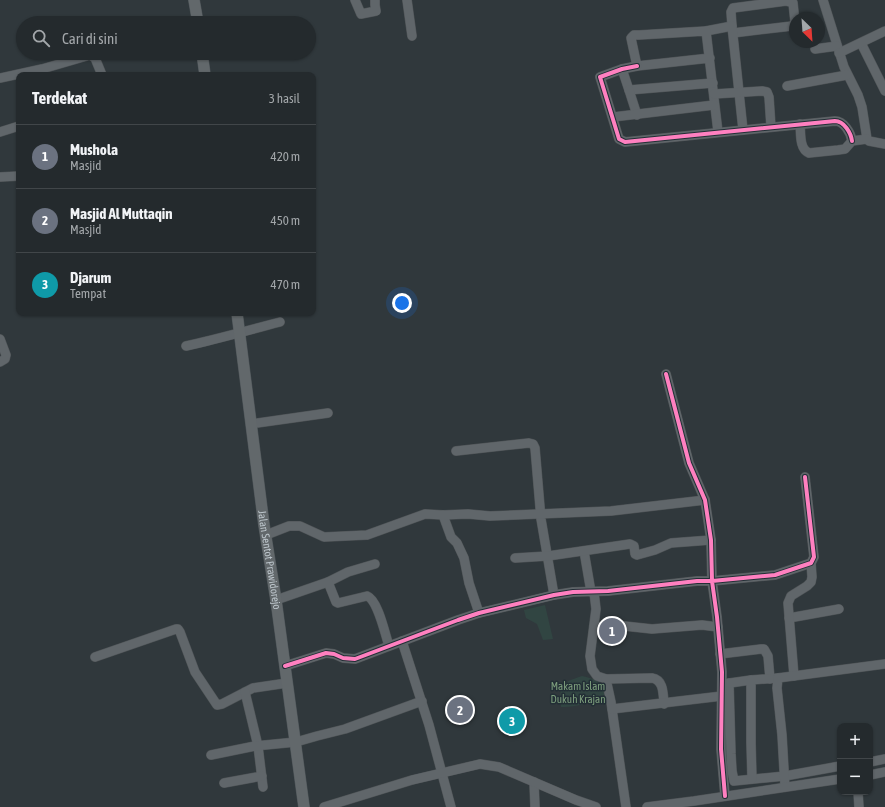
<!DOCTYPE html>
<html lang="id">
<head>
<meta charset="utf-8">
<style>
	body { margin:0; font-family:"Asap Condensed",sans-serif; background:#303639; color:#f1f3f6 }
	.controls { position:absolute; right:12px; bottom:12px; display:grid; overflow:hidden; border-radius:8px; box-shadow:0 1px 3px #0004 }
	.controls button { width:36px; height:36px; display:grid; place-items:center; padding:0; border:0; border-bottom:1px solid #414649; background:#242a2d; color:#f1f3f6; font:20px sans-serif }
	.compass { position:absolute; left:789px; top:12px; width:36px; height:36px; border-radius:50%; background:#242a2d; box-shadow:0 1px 3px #0004; rotate:155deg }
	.you { position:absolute; left:402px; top:303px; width:14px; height:14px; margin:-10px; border:3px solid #fff; border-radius:50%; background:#1a73e8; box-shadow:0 0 0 6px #1a73e833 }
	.badge { display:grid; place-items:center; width:26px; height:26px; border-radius:50%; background:#8b9499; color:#fff; font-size:13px; font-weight:700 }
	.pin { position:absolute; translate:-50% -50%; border:2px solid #fff; box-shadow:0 1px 4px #0006 }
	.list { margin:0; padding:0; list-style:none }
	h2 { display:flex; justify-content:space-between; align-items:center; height:52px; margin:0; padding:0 16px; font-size:17px }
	h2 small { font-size:13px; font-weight:400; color:#a3a7aa }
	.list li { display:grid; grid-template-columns:26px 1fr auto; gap:12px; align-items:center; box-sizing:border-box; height:64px; padding:0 16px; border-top:1px solid #414649 }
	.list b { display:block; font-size:15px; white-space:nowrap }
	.list p { margin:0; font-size:13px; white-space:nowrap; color:#a3a7aa }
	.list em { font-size:13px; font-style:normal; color:#a3a7aa }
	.icon { flex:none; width:22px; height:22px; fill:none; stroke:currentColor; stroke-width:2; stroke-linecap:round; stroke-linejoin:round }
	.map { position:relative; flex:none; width:885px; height:807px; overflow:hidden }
	.search { position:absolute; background:#242a2d; box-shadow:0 1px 3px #0004; left:16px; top:16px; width:300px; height:44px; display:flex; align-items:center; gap:10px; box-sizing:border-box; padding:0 14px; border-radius:22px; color:#a3a7aa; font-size:15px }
	.panel { position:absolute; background:#242a2d; box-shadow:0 1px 3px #0004; left:16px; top:72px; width:300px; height:244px; border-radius:8px }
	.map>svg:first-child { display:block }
	.green { fill:#314542 }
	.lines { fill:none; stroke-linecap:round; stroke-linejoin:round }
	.minor-casing { stroke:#4e5356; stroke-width:10 }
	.major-casing { stroke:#4d5458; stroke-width:12 }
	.minor { stroke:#60666a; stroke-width:9 }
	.major { stroke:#62686b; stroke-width:11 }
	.cycleway-casing { stroke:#232f36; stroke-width:6 }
	.cycleway { stroke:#ff80c0; stroke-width:4 }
	.labels { text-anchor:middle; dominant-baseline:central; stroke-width:3; stroke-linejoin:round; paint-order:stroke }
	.street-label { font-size:11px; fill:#bcc5cb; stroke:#232f36 }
	.park-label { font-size:11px; fill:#7d9e7d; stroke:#232f36 }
</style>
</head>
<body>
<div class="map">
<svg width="885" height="807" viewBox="0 0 885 807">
	<rect width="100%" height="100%" fill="#30383c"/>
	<g class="green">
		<path d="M545,605L553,639L543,640L537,624L526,618L524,610Z"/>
		<path d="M582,676C594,679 602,681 608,693C590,702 582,707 561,707C559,684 561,683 582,676Z"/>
	</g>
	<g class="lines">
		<defs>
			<g id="minor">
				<path d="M355,0L361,14L376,11L375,5V0"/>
				<path d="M407,0L412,36"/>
				<path d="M823,0L844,67L858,95L862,107L867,139L869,141L885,144"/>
				<path d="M732,26L731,12L733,8L786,1L793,3L795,22L792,26L733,33"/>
				<path d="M706,31L732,26L743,130"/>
				<path d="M861,43L885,91"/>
				<path d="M815,49L837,46"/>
				<path d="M839,53L885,31"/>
				<path d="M710,58L637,66L631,38L634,35H639L706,31L718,132"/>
				<path d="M637,66L622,69L600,77L619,139L625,142L835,121C844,121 851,133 852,141"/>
				<path d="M622,69L629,90L713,83"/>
				<path d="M0,78L42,69L90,55L95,58L102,75"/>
				<path d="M787,86L847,75"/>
				<path d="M629,90L637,115"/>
				<path d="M714,94L762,91L767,92L769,97L771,127"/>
				<path d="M613,117L714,105"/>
				<path d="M800,124C801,133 799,149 809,153L838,150L845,149L852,141L867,139"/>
				<path d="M0,132L19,126"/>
				<path d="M0,177L19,176"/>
				<path d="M0,339L6,355L5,359L0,362"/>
				<path d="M186,346C218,339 249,330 280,322"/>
				<path d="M251,424L328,413"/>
				<path d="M456,451L529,443L533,444L535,448L541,519L554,595"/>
				<path d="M443,515L451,537L457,543L464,558L469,583L479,613"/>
				<path d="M266,535L289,526H300L324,537L367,535L425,514L443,515L468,514L490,516L611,511L705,500"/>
				<path d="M584,551L591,592"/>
				<path d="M515,558L548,556L630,544L634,546L635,554L637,555L655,550L671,543L711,540"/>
				<path d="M328,582L348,572L375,564"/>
				<path d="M594,592L596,609L590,656L592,669L597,676L606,679L611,702L626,807"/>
				<path d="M276,600L328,582L336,602L338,603L367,596C378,600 385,634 389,646"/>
				<path d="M789,618L839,609"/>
				<path d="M594,626L600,627L615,625L652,629L702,625L718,627"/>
				<path d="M402,641L429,725L451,807"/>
				<path d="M720,654L761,649H764L768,656L770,679"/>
				<path d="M95,657L176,629H178L180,632L195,672L217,705L222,704L253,688L287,683"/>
				<path d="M285,666L326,653L334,654L343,658L355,659L458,620L479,613L554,595L573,592L608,591L697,581H712L711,540L705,500L689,463L666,374"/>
				<path d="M794,676L788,603L791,596L807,586L811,582L812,577L811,563"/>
				<path d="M606,679L652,678C664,680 663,694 664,704"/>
				<path d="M729,683L731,754L732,771L734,781L785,776L840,766"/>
				<path d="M723,684L751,680"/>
				<path d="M245,692L258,746L263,787"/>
				<path d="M612,709L722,696"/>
				<path d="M211,755L255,746L296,742L317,736L345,729L422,701"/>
				<path d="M870,762L885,759"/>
				<path d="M870,775L885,772"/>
				<path d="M752,779L751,743V680L778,678"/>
				<path d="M534,782L535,807"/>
				<path d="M224,783L262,776"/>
				<path d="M785,787L782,735L777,688L778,678L885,664"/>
				<path d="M858,792L859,807"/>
				<path d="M725,796L721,749L722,672L717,617L712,581L775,575L811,563L814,557L805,477"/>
				<path d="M324,807L412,780L480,764L499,767L576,800L596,807"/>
				<path d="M647,807L694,801L840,779"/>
			</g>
			<g id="major">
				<path d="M194,0L198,23"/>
				<path d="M202,53L205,75"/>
				<path id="s1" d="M237,313L264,525L276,600L304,807"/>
			</g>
		</defs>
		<use href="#minor" class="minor-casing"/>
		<use href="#major" class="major-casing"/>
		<use href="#minor" class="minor"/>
		<use href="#major" class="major"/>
		<defs>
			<g id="cycleway">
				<path d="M637,66L622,69L600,77L619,139L625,142L835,121C844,121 851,133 852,141"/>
				<path d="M285,666L326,653L334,654L343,658L355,659L458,620L479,613L554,595L573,592L608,591L697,581H712L711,540L705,500L689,463L666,374"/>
				<path d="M725,796L721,749L722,672L717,617L712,581L775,575L811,563L814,557L805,477"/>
			</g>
		</defs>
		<use href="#cycleway" class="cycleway-casing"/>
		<use href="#cycleway" class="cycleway"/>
	</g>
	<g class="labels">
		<g class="street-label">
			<text stroke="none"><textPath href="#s1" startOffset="249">Jalan Sentot Prawidorejo</textPath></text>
		</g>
		<g class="park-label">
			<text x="578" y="686">Makam Islam<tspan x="578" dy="13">Dukuh Krajan</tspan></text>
		</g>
	</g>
</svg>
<div class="controls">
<button>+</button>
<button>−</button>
</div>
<svg class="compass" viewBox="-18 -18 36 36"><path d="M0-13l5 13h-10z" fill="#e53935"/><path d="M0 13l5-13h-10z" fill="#a3a7aa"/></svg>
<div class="you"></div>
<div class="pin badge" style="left:612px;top:631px;background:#6b7280">1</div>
<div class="pin badge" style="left:460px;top:710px;background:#6b7280">2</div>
<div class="pin badge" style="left:512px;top:721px;background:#0f9aa8">3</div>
<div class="search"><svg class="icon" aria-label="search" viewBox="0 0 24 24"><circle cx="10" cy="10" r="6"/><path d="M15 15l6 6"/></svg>Cari di sini</div>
<section class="panel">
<h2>Terdekat<small>3 hasil</small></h2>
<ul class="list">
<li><span class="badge" style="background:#6b7280">1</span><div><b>Mushola</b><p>Masjid</p></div><em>420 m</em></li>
<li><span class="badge" style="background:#6b7280">2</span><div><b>Masjid Al Muttaqin</b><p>Masjid</p></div><em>450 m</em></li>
<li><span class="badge" style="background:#0f9aa8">3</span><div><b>Djarum</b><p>Tempat</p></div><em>470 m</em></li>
</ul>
</section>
</div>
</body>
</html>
